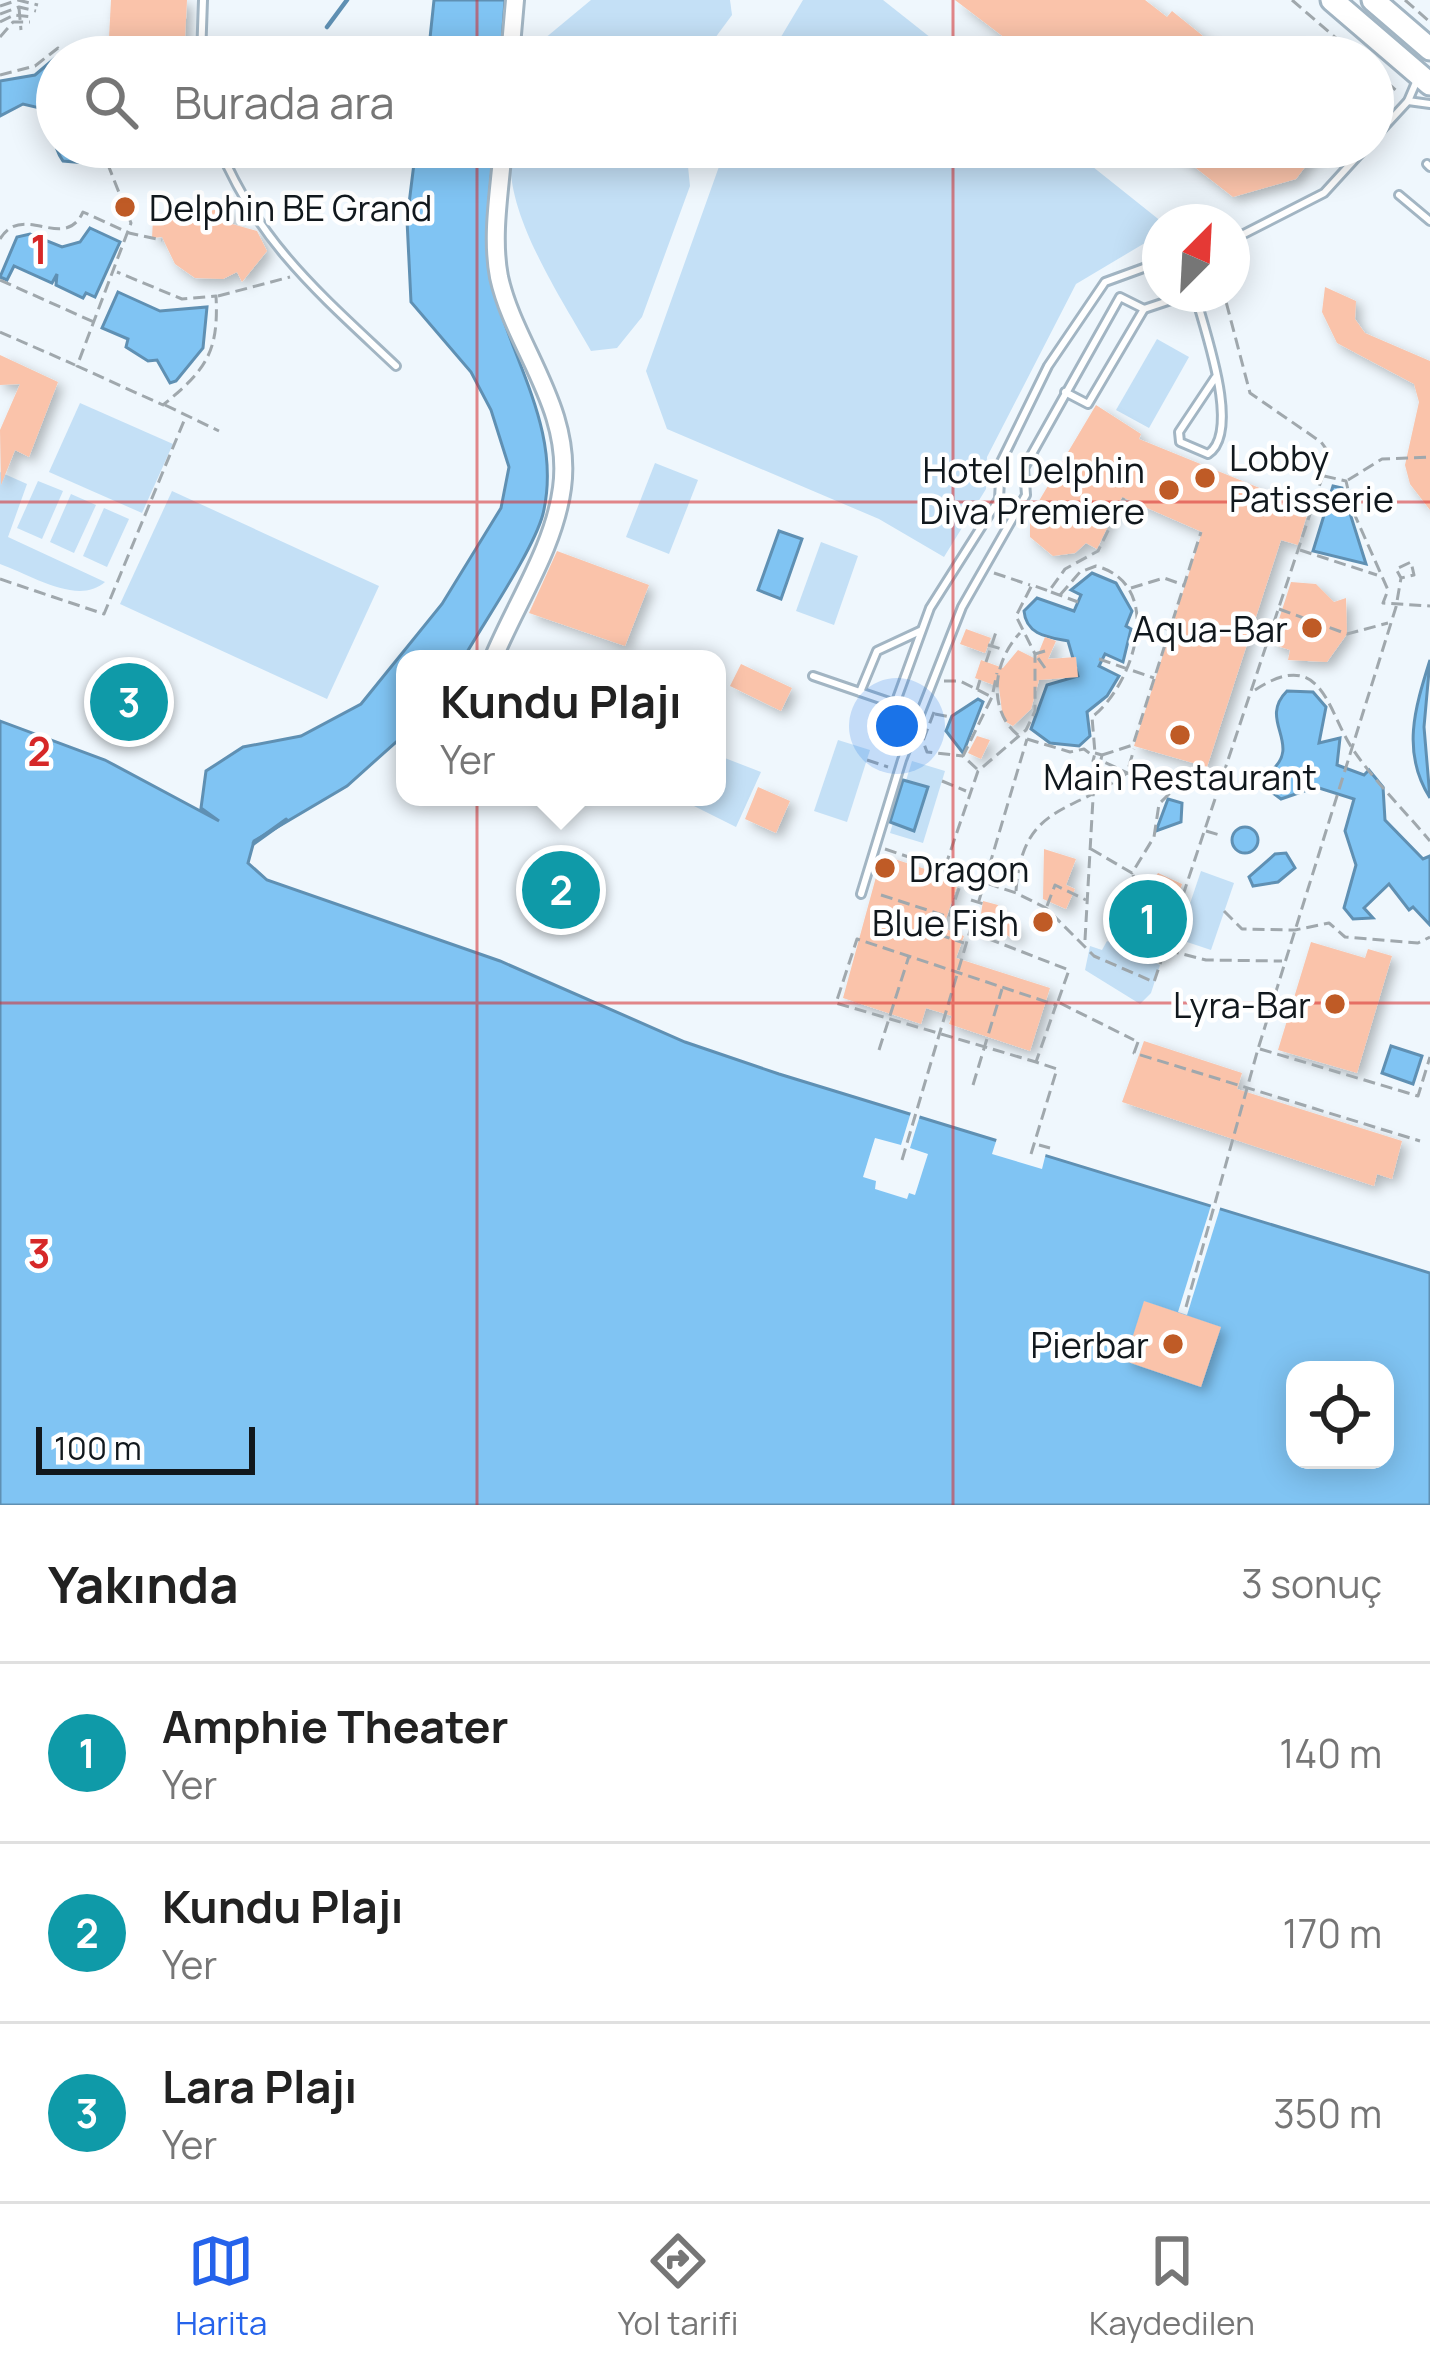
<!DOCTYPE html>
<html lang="tr">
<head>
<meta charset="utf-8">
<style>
	body { margin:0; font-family:Manrope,sans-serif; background:#f2f2f2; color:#222 }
	.controls { position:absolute; right:36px; bottom:36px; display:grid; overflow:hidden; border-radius:24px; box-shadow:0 6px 30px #0003 }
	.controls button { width:108px; height:108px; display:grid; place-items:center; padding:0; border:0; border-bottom:3px solid #e0e0e0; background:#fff; color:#222; font:60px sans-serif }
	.compass { position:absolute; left:1142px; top:204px; width:108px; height:108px; border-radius:50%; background:#fff; box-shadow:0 6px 30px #0003; rotate:24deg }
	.scale { position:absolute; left:36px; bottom:30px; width:219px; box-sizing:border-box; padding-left:12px; border:6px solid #11181d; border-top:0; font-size:33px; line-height:42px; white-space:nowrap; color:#11181d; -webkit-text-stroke:9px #fff; paint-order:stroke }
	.you { position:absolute; left:897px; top:726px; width:42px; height:42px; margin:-30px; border:9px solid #fff; border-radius:50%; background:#1a73e8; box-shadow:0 0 0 18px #1a73e833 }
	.badge { display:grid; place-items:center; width:78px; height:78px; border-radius:50%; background:#2563eb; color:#fff; font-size:39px; font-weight:700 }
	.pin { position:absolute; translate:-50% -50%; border:6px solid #fff; box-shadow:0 3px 12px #0006 }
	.popup { position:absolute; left:396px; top:650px; width:330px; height:156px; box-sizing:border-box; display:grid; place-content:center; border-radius:24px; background:#fff; filter:drop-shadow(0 3px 9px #0005); font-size:39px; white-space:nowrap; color:#767676 }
	.popup b { font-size:45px; color:#222 }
	.popup::after { content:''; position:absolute; left:50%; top:100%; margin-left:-24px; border:24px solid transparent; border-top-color:#fff }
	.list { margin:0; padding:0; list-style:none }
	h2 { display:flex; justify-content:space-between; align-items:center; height:156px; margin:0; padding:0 48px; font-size:51px }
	h2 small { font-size:39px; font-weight:400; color:#767676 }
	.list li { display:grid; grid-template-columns:78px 1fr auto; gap:36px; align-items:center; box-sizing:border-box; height:180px; padding:0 48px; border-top:3px solid #e0e0e0 }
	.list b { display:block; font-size:45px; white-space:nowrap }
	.list p { margin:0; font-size:39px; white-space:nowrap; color:#767676 }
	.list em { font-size:39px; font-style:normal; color:#767676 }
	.icon { flex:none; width:66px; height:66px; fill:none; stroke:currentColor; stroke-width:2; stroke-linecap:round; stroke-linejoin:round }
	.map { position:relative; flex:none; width:1430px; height:1505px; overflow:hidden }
	.search { position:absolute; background:#fff; box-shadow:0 6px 30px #0003; left:36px; right:36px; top:36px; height:132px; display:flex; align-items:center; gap:30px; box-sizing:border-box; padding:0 42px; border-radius:66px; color:#767676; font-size:45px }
	.sheet { height:696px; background:#fff }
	nav { display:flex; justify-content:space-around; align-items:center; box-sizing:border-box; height:168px; border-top:3px solid #e0e0e0; background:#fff; font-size:33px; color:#767676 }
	nav a { display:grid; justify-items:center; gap:6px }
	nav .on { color:#2563eb }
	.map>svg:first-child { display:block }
	.green { fill:#c4e0f6 }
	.water { fill:#80c4f3; stroke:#5f90b3; stroke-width:3; fill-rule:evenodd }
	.pier { fill:#eff7fd }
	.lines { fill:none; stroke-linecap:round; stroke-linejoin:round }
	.stream { stroke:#5f90b3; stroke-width:4.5 }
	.building { fill:#fac3aa; filter:url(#shadow) }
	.service-casing { stroke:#a2b5c3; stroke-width:12 }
	.tertiary-casing { stroke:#a2b5c3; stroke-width:22 }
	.primary-casing { stroke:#a2b5c3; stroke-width:27 }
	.path { stroke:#a0a8ad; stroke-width:3; stroke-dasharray:12 6; stroke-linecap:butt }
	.service { stroke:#fff; stroke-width:6 }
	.tertiary { stroke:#fff; stroke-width:16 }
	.primary { stroke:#fff; stroke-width:21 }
	.grid { fill:none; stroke:#d62828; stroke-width:3; stroke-opacity:0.55 }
	.poi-dot { fill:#bf5b26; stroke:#fff; stroke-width:4.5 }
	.labels { text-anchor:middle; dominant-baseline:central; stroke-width:9; stroke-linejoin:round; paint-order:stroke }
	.poi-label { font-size:36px; fill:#11181d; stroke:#fff; text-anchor:end }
	.grid-label { font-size:39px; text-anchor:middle; font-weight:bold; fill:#d62828; stroke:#fff; stroke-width:9; stroke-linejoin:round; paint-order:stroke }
</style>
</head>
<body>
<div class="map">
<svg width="1430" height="1505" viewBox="0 0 1430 1505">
	<defs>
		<filter id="shadow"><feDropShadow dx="5.5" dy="5.5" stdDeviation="6" flood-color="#0004"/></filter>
	</defs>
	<rect width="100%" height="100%" fill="#eff7fd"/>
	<g class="green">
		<path d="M591,0H730L732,15L701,57H531L532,49Z"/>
		<path d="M803,0H883L955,57H769Z"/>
		<path d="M512,147H686L690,186L642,317L617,348L591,351C562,299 500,208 512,147Z"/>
		<path d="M726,147H1068L1162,222L1160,234L1076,284L987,457L986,489L944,557L879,519L667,429L646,371Z"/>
		<path d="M1157,339L1189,357L1149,428L1116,410Z"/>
		<path d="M80,403L173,444L142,513L49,472Z"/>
		<path d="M655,463L698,480L669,554L626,537Z"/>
		<path d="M0,472L27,484L8,537L105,582C78,606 31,575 0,564Z"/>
		<path d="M38,481L63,491L42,539L17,528Z"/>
		<path d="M172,491L379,586L327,699L120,604Z"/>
		<path d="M71,494L96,505L74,553L50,542Z"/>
		<path d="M104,508L129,519L107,567L83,556Z"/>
		<path d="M821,542L858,556L834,625L796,611Z"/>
		<path d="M838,740L870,750L847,822L814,811Z"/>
		<path d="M717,755L761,772L736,827L676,797H717Z"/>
		<path d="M912,761L945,771L923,843L890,833Z"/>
		<path d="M1201,871L1234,883L1211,950L1178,939Z"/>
		<path d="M1107,941L1160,965L1151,993L1140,1004L1085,970L1090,946L1102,950Z"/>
	</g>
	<g class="water">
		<path d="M434,0H505L501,57H428Z"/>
		<path d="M55,58L57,147H96L85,163L63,161C50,144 58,125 40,108L23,104L0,116V81L35,75Z"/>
		<path d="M416,147H494C490,196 481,245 495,293C515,366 562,434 543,514C533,551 484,622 463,659H405V734L347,786L254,841L248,863L267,880L500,961L685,1042L779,1074L1430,1273V1505H0V721L105,760L219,821L201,808L206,771L243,747L301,736L361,704L442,604L501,508L509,467L491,410L471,372L411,302L407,220ZM1295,1370H1385V1460H1295Z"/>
		<path d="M90,228L120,242L95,297L86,293L83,298L56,285L57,274L52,283L14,266L7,280L0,277L17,237L30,234L62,247L80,242Z"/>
		<path d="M118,292L160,311L207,307L203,348L176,381L170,383L157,360L148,361L126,347L128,339L102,328Z"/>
		<path d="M1333,486L1342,488L1366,564L1313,551Z"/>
		<path d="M779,531L802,539L781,599L758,590Z"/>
		<path d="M1092,573L1116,583L1132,611L1126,626L1131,629L1123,662L1105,654L1099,666L1119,676L1107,696L1087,712L1090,736L1079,746L1050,743L1031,729L1047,685L1078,676L1068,641C1048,637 1026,635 1024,611L1037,598L1074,611L1081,595L1071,590Z"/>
		<path d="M1430,660L1424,727L1430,798C1401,752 1415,708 1430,660Z"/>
		<path d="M1287,691L1313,692L1326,707L1319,743L1340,738L1337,765L1364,775L1369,770L1383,787L1385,820L1423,859L1430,856V925L1413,907L1409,910L1389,884L1364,908L1373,918L1353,919L1344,908L1356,865L1345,831L1354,799L1316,787L1281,799L1270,791V772C1304,744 1257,721 1287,691Z"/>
		<path d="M978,699L983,702L963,753L946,731L952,716Z"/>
		<path d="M903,780L928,787L914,831L890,822Z"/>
		<path d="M1168,799L1182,803L1181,822L1156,831Z"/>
		<circle cx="1245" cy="840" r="13"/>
		<path d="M1286,853L1295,868L1278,882L1253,886L1249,877L1275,854Z"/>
		<path d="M1391,1046L1422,1056L1413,1084L1382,1073Z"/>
	</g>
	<g class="pier">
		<path d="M912,1109L921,1112L910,1148L928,1154L915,1195L909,1193L907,1199L875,1189L876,1181L863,1177L875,1138L901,1145Z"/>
		<path d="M998,1135L1047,1149L1042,1169L992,1154Z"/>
		<path d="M1213,1199L1222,1202L1187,1315L1178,1312Z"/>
	</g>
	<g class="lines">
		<g class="stream">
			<path d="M327,27L347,0"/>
			<path d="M254,843L286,820"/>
		</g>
	</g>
	<g class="building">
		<path d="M111,0H187L184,57H108Z"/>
		<path d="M955,0H1145L1167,17L1172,11L1229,57H1030Z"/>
		<path d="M1169,147H1320L1296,179L1233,197Z"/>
		<path d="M230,208L232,224L257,231L267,251L242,282L237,272L223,279L195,278L175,264L162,237L152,238L153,218Z"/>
		<path d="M1325,287L1356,301L1355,319L1365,333L1430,361V510L1410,484L1405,465L1419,402L1414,384L1337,343L1322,312Z"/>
		<path d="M0,355L58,382L29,457L15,450L1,485L0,430L20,384L0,385Z"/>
		<path d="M1096,405L1141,434L1139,439L1309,508L1298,545L1281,540L1207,767L1134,746L1202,532L1122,497L1097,549L1086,543L1075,553L1053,556L1030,537V516Z"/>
		<path d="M557,551L649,585L625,646L529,613Z"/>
		<path d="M1291,582L1316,584L1334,602L1346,598L1347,634L1327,662L1288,660L1290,650L1271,644Z"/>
		<path d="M966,629L991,638L985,653L960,644Z"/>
		<path d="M1045,637L1056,641L1048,659L1076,657L1078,677L1039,680L1031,709L1013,726L1003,720L999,687L975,678L981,660L1003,668L1018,650L1036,659Z"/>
		<path d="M741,664L792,688L781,711L730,686Z"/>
		<path d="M977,736L990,740L981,759L968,753Z"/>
		<path d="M758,787L790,801L776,833L745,819Z"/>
		<path d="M1044,849L1076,859L1066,885L1075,889L1066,909L1043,899Z"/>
		<path d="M882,855L959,880L943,928L964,936L956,958L1050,988L1030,1051L949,1024L952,1016L926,1008L921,1024L843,998Z"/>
		<path d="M1158,873L1182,884L1158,960L1111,939Z"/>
		<path d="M983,901L998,905L996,912L1021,930L1014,940L992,925L988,936L978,933Z"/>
		<path d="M1311,942L1365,958L1368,949L1392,956L1357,1073L1278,1050Z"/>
		<path d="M1144,1041L1242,1073L1237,1089L1402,1141L1392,1179L1377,1174L1374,1186L1122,1102Z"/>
		<path d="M1144,1301L1221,1327L1201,1387L1125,1361Z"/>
	</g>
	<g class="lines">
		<defs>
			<g id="service">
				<path d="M201,57L203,0"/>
				<path d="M1408,101L1430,104"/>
				<path d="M1373,139L1408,101L1417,80"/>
				<path d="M219,147C259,244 322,296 396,366"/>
				<path d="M1427,164L1430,167"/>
				<path d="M1399,195L1430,221"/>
				<path d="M1232,240L1324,193L1366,147"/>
				<path d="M1195,294C1204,329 1242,432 1208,454L1180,442L1179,432L1215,378"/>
				<path d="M1065,392L1088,404L1144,309"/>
				<path d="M813,676L895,704L930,608L999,499L1001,462L1048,366L1105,282L1160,262"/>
				<path d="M860,692L877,651L920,631"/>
				<path d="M861,894L902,760L962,607L1026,495L1024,468L1120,297L1144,309L1189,294"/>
			</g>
			<g id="tertiary">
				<path d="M510,57L515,0"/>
				<path d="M493,659C516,603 554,548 562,488C573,408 514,346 499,277C491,235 500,189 503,147"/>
			</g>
			<g id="primary">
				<path d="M1332,0L1430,84"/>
				<path d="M1373,0L1430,49"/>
			</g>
		</defs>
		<use href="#service" class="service-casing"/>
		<use href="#tertiary" class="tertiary-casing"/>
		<use href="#primary" class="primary-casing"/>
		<g class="path">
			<path d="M1292,0L1358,57"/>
			<path d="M1405,0L1430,22"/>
			<path d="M0,6L18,0L38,5"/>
			<path d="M19,8L21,30"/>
			<path d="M0,14L19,7L36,11"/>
			<path d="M0,22L14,15L32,17"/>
			<path d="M0,37L13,22H30"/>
			<path d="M1373,70L1399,93"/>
			<path d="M0,75L35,66L58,48L70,57"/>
			<path d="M101,147L131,223L77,366L163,405C206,370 219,352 216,296L182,299L117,272"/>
			<path d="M0,239C23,201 64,253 83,212L129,233L162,240"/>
			<path d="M0,280L96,323"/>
			<path d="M218,296L290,277"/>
			<path d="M0,332L75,365"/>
			<path d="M165,405L219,431"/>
			<path d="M1324,476L1346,481L1353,511L1388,590L1383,603L1430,606"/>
			<path d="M1348,480L1382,459L1430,457"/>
			<path d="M1300,550L1377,575"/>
			<path d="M994,573L1030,585"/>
			<path d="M0,579L104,614L186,416"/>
			<path d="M1131,588L1164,578L1184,585"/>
			<path d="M1051,592L1078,602"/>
			<path d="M1060,595L1080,572L1096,566C1167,585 1133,686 1092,717L1095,753"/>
			<path d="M1279,609L1347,634L1388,623"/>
			<path d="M1140,621L1170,630"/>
			<path d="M988,645L1005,650"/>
			<path d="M1099,659L1154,678"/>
			<path d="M986,662L997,629"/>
			<path d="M1045,668L1035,654L1045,651"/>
			<path d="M944,681H960L992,697"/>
			<path d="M977,690L980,680"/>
			<path d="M1255,690C1322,646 1327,710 1352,748C1374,781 1405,811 1430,841"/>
			<path d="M934,712L923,741L927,752L963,756"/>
			<path d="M935,714L951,717"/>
			<path d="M1018,735C987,710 993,661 1020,633"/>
			<path d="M1027,739L1070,752L1084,749L1093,756"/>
			<path d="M1095,753L1102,755L1100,764L1093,761Z"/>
			<path d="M1102,755L1133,745L1201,532"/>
			<path d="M867,760L888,767"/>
			<path d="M977,769L963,756L992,697L997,673"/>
			<path d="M942,781L966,791"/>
			<path d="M1206,831L1223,836"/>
			<path d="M885,849L1016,893L1046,908L1094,956L1154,982L1330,454L1321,442L1250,393L1224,294"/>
			<path d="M1091,849L1132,873L1154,837L1159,804L1170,793L1102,761"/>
			<path d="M945,867L978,771L1026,730L1035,711V654L1016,616L1032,585L1049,591L1065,569L1098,551L1124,498"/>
			<path d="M1133,875L1140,898"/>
			<path d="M1016,891C1022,803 1073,814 1127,773L1134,749"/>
			<path d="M881,895L949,917L963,877"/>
			<path d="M971,900L987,905"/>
			<path d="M1047,906L1055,885L1086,900"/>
			<path d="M1224,911L1242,929L1295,930L1329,923L1345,937L1418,943L1430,937"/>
			<path d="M930,924L928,931L964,943"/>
			<path d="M971,932L1069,970L1057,1004"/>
			<path d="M1085,940L1095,763"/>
			<path d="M1167,950L1206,960L1282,961"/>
			<path d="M1060,1003L1134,1040"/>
			<path d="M1138,1042L1134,1053L1420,1141"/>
			<path d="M1260,1049L1418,1096L1430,1057"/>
			<path d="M879,1050L909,956"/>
			<path d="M973,1085L1002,989"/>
			<path d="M1039,1145L1050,1148"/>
			<path d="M1031,1154L1057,1069L1036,1062L1056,1005L857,939L836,1003L1036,1062"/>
			<path d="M902,1160L1027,739"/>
			<path d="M1186,1307L1258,1049L1396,607L1401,578L1396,569L1411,562L1414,575L1401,578"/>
		</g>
		<use href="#service" class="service"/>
		<use href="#tertiary" class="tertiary"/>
		<use href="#primary" class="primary"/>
	</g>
	<path class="grid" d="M477,0V57M953,0V57M477,147V1505M953,147V1505M0,502H1430M0,1003H1430"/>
	<g class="poi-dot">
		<circle cx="125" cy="207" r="12"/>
		<circle cx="1205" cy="478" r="12"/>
		<circle cx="1169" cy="490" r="12"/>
		<circle cx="1312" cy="628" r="12"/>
		<circle cx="1180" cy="735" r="12"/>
		<circle cx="885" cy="868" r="12"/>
		<circle cx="1043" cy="922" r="12"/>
		<circle cx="1335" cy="1004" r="12"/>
		<circle cx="1173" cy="1344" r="12"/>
	</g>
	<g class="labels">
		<g class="poi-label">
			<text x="149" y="207" text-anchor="start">Delphin BE Grand</text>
			<text x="1229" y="457" text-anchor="start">Lobby<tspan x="1229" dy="41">Patisserie</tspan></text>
			<text x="1145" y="469">Hotel Delphin<tspan x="1145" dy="41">Diva Premiere</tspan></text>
			<text x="1288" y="628">Aqua-Bar</text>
			<text x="1180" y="776" text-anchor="middle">Main Restaurant</text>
			<text x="909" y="868" text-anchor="start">Dragon</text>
			<text x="1019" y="922">Blue Fish</text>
			<text x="1311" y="1004">Lyra-Bar</text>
			<text x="1149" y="1344">Pierbar</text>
		</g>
	</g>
	<g class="grid-label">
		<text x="39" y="264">1</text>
		<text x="39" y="766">2</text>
		<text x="39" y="1268">3</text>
	</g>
</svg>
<div class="controls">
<button><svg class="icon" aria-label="locate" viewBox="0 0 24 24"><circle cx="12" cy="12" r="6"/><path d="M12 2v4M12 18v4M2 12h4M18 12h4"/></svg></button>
</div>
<svg class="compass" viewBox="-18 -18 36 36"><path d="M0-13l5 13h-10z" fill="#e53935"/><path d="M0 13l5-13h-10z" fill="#767676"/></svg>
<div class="scale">100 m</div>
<div class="you"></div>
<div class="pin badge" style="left:1148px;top:919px;background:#0f9aa8">1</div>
<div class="pin badge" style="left:561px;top:890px;background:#0f9aa8">2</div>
<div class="popup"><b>Kundu Plajı</b>Yer</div>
<div class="pin badge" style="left:129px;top:702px;background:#0f9aa8">3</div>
<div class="search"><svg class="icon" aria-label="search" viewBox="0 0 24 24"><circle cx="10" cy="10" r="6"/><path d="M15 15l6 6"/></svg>Burada ara</div>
</div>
<section class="sheet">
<h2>Yakında<small>3 sonuç</small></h2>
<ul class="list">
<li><span class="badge" style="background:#0f9aa8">1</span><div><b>Amphie Theater</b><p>Yer</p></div><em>140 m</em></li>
<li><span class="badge" style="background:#0f9aa8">2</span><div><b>Kundu Plajı</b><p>Yer</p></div><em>170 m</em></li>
<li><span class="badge" style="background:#0f9aa8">3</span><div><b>Lara Plajı</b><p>Yer</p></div><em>350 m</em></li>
</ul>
</section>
<nav>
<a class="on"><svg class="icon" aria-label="map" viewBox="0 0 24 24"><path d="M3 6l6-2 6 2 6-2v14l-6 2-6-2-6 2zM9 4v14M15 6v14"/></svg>Harita</a>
<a><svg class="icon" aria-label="directions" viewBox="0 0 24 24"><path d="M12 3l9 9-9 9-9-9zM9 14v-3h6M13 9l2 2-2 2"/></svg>Yol tarifi</a>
<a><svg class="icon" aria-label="saved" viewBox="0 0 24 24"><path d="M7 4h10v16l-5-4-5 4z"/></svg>Kaydedilen</a>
</nav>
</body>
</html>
